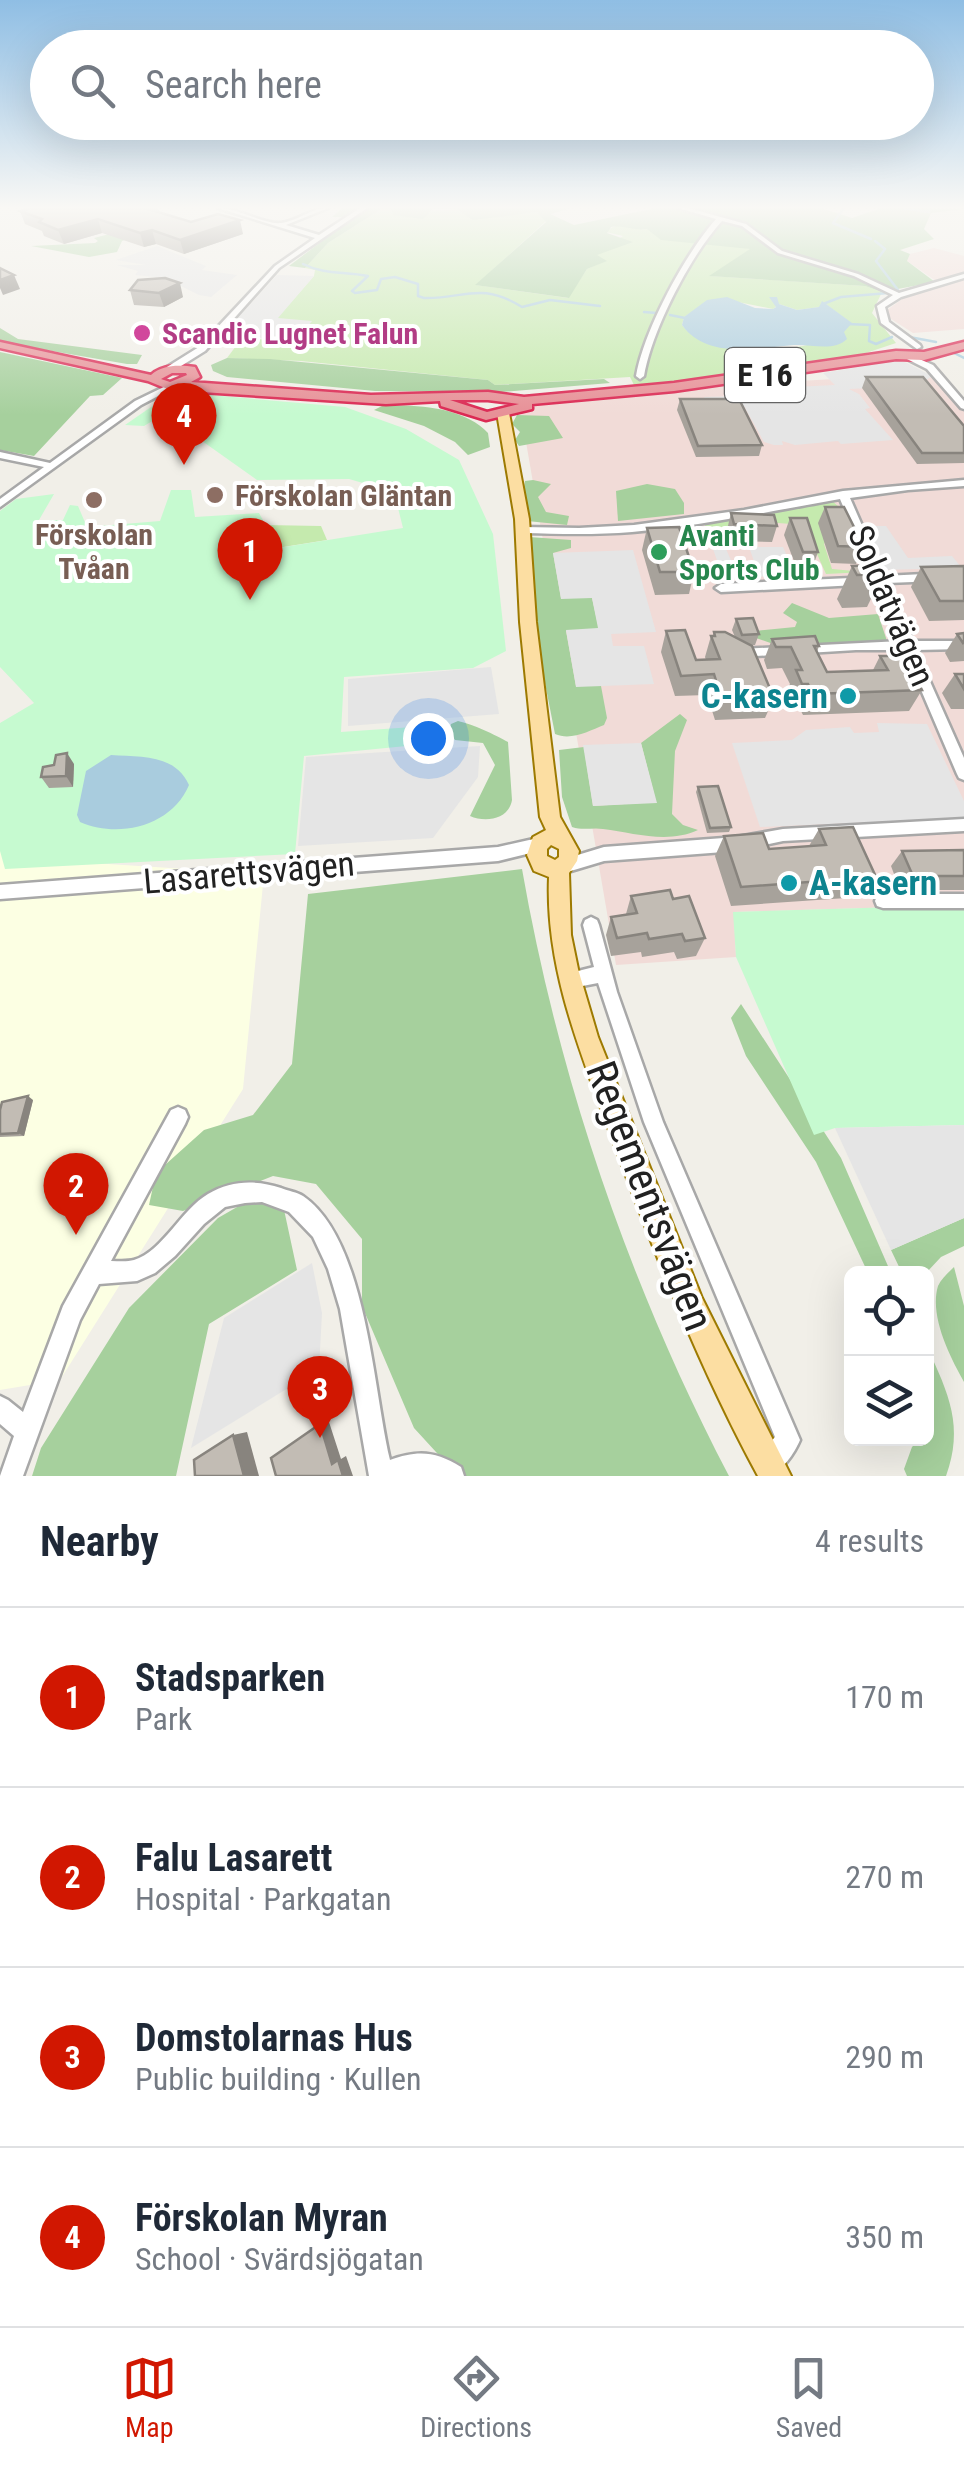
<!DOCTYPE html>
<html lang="en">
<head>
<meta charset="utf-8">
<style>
	body { margin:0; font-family:"Roboto Condensed",sans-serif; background:#f6f6f7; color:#1f2937 }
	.controls { position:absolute; right:30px; bottom:30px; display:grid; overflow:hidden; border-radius:15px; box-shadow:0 10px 40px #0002 }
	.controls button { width:90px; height:90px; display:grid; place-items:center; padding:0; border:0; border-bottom:2px solid #e0e1e3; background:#fff; color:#1f2937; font:50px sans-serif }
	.you { position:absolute; left:428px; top:738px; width:35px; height:35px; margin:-25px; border:8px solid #fff; border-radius:50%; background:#1a73e8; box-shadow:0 0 0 15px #1a73e833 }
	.badge { display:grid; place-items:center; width:65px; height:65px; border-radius:50%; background:#d11701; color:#fff; font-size:32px; font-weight:700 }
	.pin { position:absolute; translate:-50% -82px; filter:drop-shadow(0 2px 5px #0008) }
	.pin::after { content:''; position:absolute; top:52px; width:35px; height:30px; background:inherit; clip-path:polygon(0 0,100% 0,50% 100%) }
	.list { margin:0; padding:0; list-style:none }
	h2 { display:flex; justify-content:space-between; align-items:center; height:130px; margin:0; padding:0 40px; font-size:42px }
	h2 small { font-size:32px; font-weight:400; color:#747a83 }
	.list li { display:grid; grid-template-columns:65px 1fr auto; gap:30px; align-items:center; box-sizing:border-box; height:180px; padding:0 40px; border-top:2px solid #e0e1e3 }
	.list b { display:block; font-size:38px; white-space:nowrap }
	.list p { margin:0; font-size:32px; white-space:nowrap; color:#747a83 }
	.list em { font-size:32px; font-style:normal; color:#747a83 }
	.icon { flex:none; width:55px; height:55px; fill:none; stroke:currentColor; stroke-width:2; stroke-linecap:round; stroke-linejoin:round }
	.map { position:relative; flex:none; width:964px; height:1476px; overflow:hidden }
	.search { position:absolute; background:#fff; box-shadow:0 10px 40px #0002; left:30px; right:30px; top:30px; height:110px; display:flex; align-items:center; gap:25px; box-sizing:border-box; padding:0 35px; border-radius:55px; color:#747a83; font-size:38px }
	.sheet { height:850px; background:#fff }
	nav { display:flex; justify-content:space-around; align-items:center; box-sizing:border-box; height:140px; border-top:2px solid #e0e1e3; background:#fff; font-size:28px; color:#747a83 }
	nav a { display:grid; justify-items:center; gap:5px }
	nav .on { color:#d11701 }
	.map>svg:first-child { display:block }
	.commercial { fill:#f1dbd7 }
	.education { fill:#fcffe3 }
	.grass { fill:#c5eaae; fill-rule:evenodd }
	.forest { fill:#a6d09d }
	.park { fill:#c6fad0 }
	.parking { fill:#e5e5e5 }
	.water { fill:#a9ccde }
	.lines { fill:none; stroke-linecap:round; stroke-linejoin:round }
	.stream { stroke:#a9ccde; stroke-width:2.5 }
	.minor-casing { stroke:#a8a8a8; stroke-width:5 }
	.major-casing { stroke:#9d7a01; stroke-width:4 }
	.highway-casing { stroke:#db2953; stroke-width:5 }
	.minor { fill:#fff; fill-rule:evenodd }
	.major { fill:#fcdea2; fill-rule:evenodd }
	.highway { fill:#e79097; fill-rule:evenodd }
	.wall { fill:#a7a29b }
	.shaded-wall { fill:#88847e }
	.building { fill:#c2bcb4; stroke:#88847e; stroke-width:2.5 }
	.hotel-dot { fill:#d1479c; stroke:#fff; stroke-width:4 }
	.education-dot { fill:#8d6e63; stroke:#fff; stroke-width:4 }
	.leisure-dot { fill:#2e9e5b; stroke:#fff; stroke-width:4 }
	.culture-dot { fill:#0f9aa8; stroke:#fff; stroke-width:4 }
	.labels { text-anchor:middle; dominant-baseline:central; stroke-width:8; stroke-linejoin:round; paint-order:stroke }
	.far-hotel-label { font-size:30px; font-weight:bold; fill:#b23c85; stroke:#fff; text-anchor:start }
	.far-education-label { font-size:30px; font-weight:bold; fill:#785e54; stroke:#fff; text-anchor:start }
	.far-leisure-label { font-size:30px; font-weight:bold; fill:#27864d; stroke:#fff; text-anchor:start }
	.shield { fill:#fff; stroke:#646464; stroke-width:2.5 }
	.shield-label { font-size:32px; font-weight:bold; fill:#212121 }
	.street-label { font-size:35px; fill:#212121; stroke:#fff }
	.culture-label { font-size:35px; font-weight:bold; fill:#0d838f; stroke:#fff; text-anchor:end }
	.near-street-label { font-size:42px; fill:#212121; stroke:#fff }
</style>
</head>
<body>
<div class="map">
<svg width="964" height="1476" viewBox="0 0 964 1476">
	<rect width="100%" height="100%" fill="#f1efe8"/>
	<g class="commercial">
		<path d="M934,248L964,256V329L913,333L888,317L887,310L905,297L942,285L907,261L910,254Z"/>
		<path d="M926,374L964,402V905L734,912L736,957L616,965L520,407L726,385Z"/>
	</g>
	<path class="education" d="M0,813L30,859L264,874L243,1089L60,1380L0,1390Z"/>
	<g class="grass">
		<path d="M383,208H393V215L456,209L473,219L537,212L546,221L476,285L568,298L587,269L605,261L595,255L623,236L606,232C618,219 632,231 647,229L751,249L711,276L865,286L882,292L872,313L896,343L851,358L654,385H634L630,377L495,385L488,380L301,361L227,358L242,338L273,340L277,318L314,276L315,270L305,268L328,243ZM733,301L773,309L779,304L797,310L820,307L823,302L851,323C825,356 708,361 682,325L684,317L706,303Z"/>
		<path d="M831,500L839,507L841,522L824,544L832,569L865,572L826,574L804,525L765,522L708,530L704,524Z"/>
		<path d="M265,525L321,526L327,540L277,548Z"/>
	</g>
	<g class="forest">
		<path d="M342,208H383L328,243L305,268L289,266L354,217H332Z"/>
		<path d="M391,208H572L550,214L574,225L656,208H821L852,218L881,208L964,209L931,213L924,229L934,239L900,250L910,254L907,261L935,282L882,292L865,286L709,276L750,249L661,240L647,229C633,231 625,225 611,227L607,233L633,242L597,255L607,261L587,269L569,298L475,285L546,222L537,212L473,220L456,209H433L423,219L393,215Z"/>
		<path d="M117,232L140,234L122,241L117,252L89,257L31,246L95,243L98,241L94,238Z"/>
		<path d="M0,328L18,339L142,355L137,364H127L0,342Z"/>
		<path d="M0,352L122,378L103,395L90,396L34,456L0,450Z"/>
		<path d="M227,358L270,359L488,380L495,385L604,379L610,383L501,392L375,391L227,377L213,371L211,365Z"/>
		<path d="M382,406C416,404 464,407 488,433L490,447L468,455L455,442L424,426L374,410Z"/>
		<path d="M517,415L549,416L563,438L519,446L515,440L520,432L512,424Z"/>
		<path d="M533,480L551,484L538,497L546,512L569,516L567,525L527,521L523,493L525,481Z"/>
		<path d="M647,484L675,489L684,503V514L618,521L616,491Z"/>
		<path d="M529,537L571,540V548L553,553L561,598H592L599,629L566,631L576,686H601L607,718L604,725C589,731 571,741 555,734L530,607Z"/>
		<path d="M792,603L829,618L878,614L887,641L779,646L756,638L755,631L795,627L797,622L783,613Z"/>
		<path d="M680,714L687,720L675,751L672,814L683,825L698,830C668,844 634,833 603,829C592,827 584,831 572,827L562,797L559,750L584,747L593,806L656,802L641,743Z"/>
		<path d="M458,721C472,724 496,735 508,742L512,800C509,819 486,823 470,816L495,765L483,743L455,740L449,731L451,724Z"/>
		<path d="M522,869C559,1080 630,1287 729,1476H458L414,1428L362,1306V1239L316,1184L273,1176L183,1211L149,1205L156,1173L204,1130L253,1115L292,1064L308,894Z"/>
		<path d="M741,1004L841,1158L891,1273H868L816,1162L746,1056L731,1018Z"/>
		<path d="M251,1199L283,1205L297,1270L209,1324L176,1476H32L41,1448L129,1308L218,1218Z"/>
		<path d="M964,1218V1246L941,1257L926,1273H902L891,1250Z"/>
		<path d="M954,1267L964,1306V1382C950,1357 929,1316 938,1286C941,1279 948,1273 954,1267Z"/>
		<path d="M927,1347C949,1394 964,1427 946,1476H907L904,1469L912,1447L920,1439L926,1438L932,1426L927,1409Z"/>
	</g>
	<g class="park">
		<path d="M188,393L345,407L406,429L459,460L493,534L506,651L473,668L344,677L341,732L427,726V744L304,756L295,854L5,869L0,851V723L34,703L0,667V511L16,499L54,494L39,520H63L70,505L78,506L87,527L160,521L171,490H191L195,517L259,513L278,548L403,528L394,492L349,479L257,480L164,414L144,426L125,425L164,398Z"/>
		<path d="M964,905V1125L835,1128L814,1135L736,957L733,912Z"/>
	</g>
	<g class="parking">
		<path d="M157,246L206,266L202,270L237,275L211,297L199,295L165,278L135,275L138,271L117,265H146L116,260Z"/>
		<path d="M277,275L314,276L278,318L312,321L300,336L279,334L273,340L224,333Z"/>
		<path d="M901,360L932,376L918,386L849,389L859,394L870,408L865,409L893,440L841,444L838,441L795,445L782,441L783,445H774L764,442L744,406L690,407L705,397L737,396L734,390L835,385L823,373Z"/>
		<path d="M863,526H886L908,558L952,556L962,568L882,570Z"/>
		<path d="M749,547H783L796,576L723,577L713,549H726L734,567H756Z"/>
		<path d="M633,550L656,632L611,634L613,646H644L654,684L576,687L566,630L598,628L592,598L561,599L553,553Z"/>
		<path d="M491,667L499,714L348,726V679Z"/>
		<path d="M877,723L927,724L964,801V818L760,827L732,743L792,740L806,730L850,727L854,733L879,732Z"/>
		<path d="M641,743L657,803L593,806L583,745Z"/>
		<path d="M480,746L478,777L433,838L298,846L306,757Z"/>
		<path d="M964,1125V1218L891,1250L835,1128Z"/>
		<path d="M312,1263L322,1313L319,1369L191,1448L224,1318Z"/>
	</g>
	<g class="water">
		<path d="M727,297L755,308L773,309L776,307L769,297H777L779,304L797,310L819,307L822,301L852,323L844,332L847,339C834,352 811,344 794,345C758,348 707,360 682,325L684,317L707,300Z"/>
		<path d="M111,755C141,757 175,754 189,785C172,826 119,839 80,822L77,815L86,771Z"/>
	</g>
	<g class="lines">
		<g class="stream">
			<path d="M844,208L833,223L871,239"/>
			<path d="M903,208L929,212V208"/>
			<path d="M875,241L885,249L876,261L898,290"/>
			<path d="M303,264C325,275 344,271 368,276L352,291L355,293L377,290L381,279L395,277L418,284V296L424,298C465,299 480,281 522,307L550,300L600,306"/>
			<path d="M823,304L841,297L888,293"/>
			<path d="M644,312L657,313"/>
			<path d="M670,315L685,318"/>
			<path d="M848,324L870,325L869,341L876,344L892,337"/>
			<path d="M904,336L936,342"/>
			<path d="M954,353L964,358"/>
		</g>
		<defs>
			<g id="minor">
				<path d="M218,208C238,208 265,225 281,223C298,221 311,208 328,208L286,225L319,235L360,208H367L279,268L205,351L173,371H167V367L199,347L275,266L315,238Z"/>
				<path d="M678,208H688L746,224L782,251L858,274L899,293L964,274V278L901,297L885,307L889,322L920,345L921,347L917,349L881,323L877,306L893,295L854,276L778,253L742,226L722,221C690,256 652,330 644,376L640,379L636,376C644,330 685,254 716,219Z"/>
				<path d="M908,354L933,365L964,401V409L961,408L927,369L905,358L904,356Z"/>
				<path d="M170,384L177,386L141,405L0,507V499L44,467L0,458V452L50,463L135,401Z"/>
				<path d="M964,480V486L908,490L850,498L884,576L964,572V580L887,583L913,641H964V649L916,650L964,758V780L959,778L957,774L904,650H856L740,657L734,653L740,649L901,641L876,584L721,592L715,588L721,584L873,577L840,499C771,511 702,526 632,532C596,535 560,534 523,533L518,530L523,527L579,528L634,525L744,510L843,491Z"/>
				<path d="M964,819V831L783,841L737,851L604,861L564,873L558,871L556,866L558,861L604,847L737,837L783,829Z"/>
				<path d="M538,838L543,840L546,845L543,850L498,861L0,899V885L498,847Z"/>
				<path d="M883,894H964V908H883L877,906L875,901L877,896Z"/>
				<path d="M591,917L597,920L599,925L617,992L663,1122L800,1440C794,1454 783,1470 769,1475L760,1472L757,1463L760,1454L775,1437L644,1122L598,983L572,988L566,986L563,980L566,974L594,967L583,925L585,920Z"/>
				<path d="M178,1107L185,1110L188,1117L185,1124L111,1261C119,1261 127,1262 134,1260C162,1252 182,1209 208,1194C232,1180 256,1180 281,1188C288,1191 297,1192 303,1196C367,1240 373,1390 390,1460C417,1450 436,1451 461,1467L464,1476H369L340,1309L328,1269L313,1237L289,1212L262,1202L245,1203L225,1207L204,1224L175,1256L155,1273L137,1281L99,1284L80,1320L23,1476H0L14,1436L0,1424V1396L8,1400L23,1412L63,1306L171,1110Z"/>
			</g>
			<path id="major" d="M503,410L509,413L529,519L536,622L560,817L579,851L577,861L569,873L571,935L578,969L598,1037L702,1298L791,1476H758C700,1369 655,1255 613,1141C582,1056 545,970 549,877L534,871L527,855L533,837L546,830L540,817L520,622L515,519L497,413ZM551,845L559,849V857L555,860L547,856V849Z"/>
			<path id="highway" d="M0,342L151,375C163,364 180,365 195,367L200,377L191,382L371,395L488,392L524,397L674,383L896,351L924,352L964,342V349L924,360L896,359L674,391L532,404V409L486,420L441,406L440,401L386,404L170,390L148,381L0,348ZM172,373H186L187,375L170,382L161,379ZM450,400H488L519,404L487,412Z"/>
		</defs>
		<use href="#minor" class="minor-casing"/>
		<use href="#major" class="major-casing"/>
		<use href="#highway" class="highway-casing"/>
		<use href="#minor" class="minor"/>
		<use href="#major" class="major"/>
		<use href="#highway" class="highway"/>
	</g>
	<g class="wall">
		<path d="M30,208H158L160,213L191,222L243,234L184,254L156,244L144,247L102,233L64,244L44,236L42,231L25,224L20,211Z"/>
		<path d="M138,280L183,297L164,307L134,305L130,290Z"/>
		<path d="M866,377L964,426V463L917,464L862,388Z"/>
		<path d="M680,399L762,445L759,456L696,457L677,410Z"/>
		<path d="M825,507L864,547L856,564L831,563L818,523Z"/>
		<path d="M731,513L777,526L772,542L729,541L727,530Z"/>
		<path d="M790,518L818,552L812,569H797L784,535Z"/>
		<path d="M647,528L694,572L689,594L655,595L642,550Z"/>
		<path d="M852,566L883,574L867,607L842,608L837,599Z"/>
		<path d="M964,566V620L929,621L911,587L921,567Z"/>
		<path d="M736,619L759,634L755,645H752L774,698L765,718L715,720L707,695L675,696L661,652L666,631L696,660H706L705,657L711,636H713L714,632L735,637L732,630Z"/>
		<path d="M964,633V661L950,662L945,653L957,634Z"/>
		<path d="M772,639L819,646L817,652L827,672L873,670L880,656L924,682L921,687L922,690L909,711L803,715L798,705H792L786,691L790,684L782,668L767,669L764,660Z"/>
		<path d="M955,674H964V709H951L942,693Z"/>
		<path d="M74,764L73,787L49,788L41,777Z"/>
		<path d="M698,787L731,827L729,832L707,833L696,792Z"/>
		<path d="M819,829L876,877L861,897L731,906L715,856L724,836L769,849L809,846Z"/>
		<path d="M964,850V890H900L891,866L902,851Z"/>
		<path d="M631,896L673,899L705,938L696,956L677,959L674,952L642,957L641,952L611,956L606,935L611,917L626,914Z"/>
		<path d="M33,1100L24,1136L0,1137V1110Z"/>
	</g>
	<g class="shaded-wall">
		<path d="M98,219L102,233L64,244L58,230Z"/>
		<path d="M240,220L243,234L184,254L180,240Z"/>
		<path d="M152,230L156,244L144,247L140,233Z"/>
		<path d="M14,275L20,289L3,295L0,288V280Z"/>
		<path d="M180,283L183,297L164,307L159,293Z"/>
		<path d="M67,753L74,764L73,787L66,776Z"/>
		<path d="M28,1096L33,1100L24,1136L18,1133Z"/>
		<path d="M329,1422L341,1459L346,1456L353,1476H343L332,1464L320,1424Z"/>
		<path d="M247,1432L259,1476H244L233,1435Z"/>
	</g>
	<g class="building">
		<path d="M30,208H145L191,222L218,214L240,220L180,240L152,230L140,233L98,219L58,230L39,222L42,219L20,211Z"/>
		<path d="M0,268L14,275L0,280Z"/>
		<path d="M165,278L180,283L159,293L130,290L138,280Z"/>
		<path d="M866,377H923L964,426V453H922Z"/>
		<path d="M680,399H739L762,445L698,446Z"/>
		<path d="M825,507H844L864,547L838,546Z"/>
		<path d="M731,513L774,515L777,526L734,524Z"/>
		<path d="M790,518H807L818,552H803Z"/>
		<path d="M679,527L694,572H660L647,528Z"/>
		<path d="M877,565L883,574L857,575L852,566Z"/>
		<path d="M964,566V601H940L921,567Z"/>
		<path d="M753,618L759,634L742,635L736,619Z"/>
		<path d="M685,630L696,660L720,659L711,636H715L714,632H725L752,646L774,698L722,700L714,674L681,676L666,631Z"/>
		<path d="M964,633V642L963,643L957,634Z"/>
		<path d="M815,636L819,646H814L827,672L888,670L880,656H904L924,682H918L922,690L813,694L808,684H802L796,670H802L791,647H776L772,639Z"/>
		<path d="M955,674H964V689Z"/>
		<path d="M67,753L66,776L41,777L43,767L54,765L56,755Z"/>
		<path d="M718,786L731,827L710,828L698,787Z"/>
		<path d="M853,827L876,877L741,887L724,836L763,833L769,849L826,845L819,829Z"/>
		<path d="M964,850V876H913L902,851Z"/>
		<path d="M670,890L673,899L689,896L705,938L685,941L682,934L649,939L647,933L617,938L611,917L637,913L631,896Z"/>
		<path d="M28,1096L18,1133L0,1134V1110L2,1102Z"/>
		<path d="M320,1424L332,1464L338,1460L343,1476H276L271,1458Z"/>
		<path d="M233,1435L244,1476H195L194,1460Z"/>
	</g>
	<linearGradient id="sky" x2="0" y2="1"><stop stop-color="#8fbee4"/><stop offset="0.5" stop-color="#f9f8f5"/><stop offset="1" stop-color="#f9f8f5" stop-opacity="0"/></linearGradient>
	<rect width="964" height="415" fill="url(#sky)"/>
	<circle class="hotel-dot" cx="142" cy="333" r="10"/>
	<g class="education-dot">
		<circle cx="215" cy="495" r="10"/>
		<circle cx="94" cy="500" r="10"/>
	</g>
	<circle class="leisure-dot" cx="659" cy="552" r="10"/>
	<g class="culture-dot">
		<circle cx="848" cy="696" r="10"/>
		<circle cx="789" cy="883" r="10"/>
	</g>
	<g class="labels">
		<g class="far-hotel-label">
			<text x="162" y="333">Scandic Lugnet Falun</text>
		</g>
		<g class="far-education-label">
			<text x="235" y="495">Förskolan Gläntan</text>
			<text x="94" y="534" text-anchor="middle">Förskolan<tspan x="94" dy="34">Tvåan</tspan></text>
		</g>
		<g class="far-leisure-label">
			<text x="679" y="535">Avanti<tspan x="679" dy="34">Sports Club</tspan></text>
		</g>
		<rect class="shield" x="725" y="348" width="80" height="54" rx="8"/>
		<g class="shield-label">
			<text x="765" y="375">E 16</text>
		</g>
		<g class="street-label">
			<text transform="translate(891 606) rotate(67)">Soldatvägen</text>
			<text transform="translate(249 873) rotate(-5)">Lasarettsvägen</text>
		</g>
		<g class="culture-label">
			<text x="828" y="696">C-kasern</text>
			<text x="809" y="883" text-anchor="start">A-kasern</text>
		</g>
		<g class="near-street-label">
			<text transform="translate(650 1196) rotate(69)">Regementsvägen</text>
		</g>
	</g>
</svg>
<div class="controls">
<button><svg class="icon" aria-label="locate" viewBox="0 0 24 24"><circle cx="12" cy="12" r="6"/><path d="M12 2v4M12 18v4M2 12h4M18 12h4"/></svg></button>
<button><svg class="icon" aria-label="layers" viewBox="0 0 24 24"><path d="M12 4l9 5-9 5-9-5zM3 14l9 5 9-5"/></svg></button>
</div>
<div class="you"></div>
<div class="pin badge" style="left:250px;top:600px">1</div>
<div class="pin badge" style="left:76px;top:1235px">2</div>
<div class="pin badge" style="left:320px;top:1438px">3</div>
<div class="pin badge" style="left:184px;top:465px">4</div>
<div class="search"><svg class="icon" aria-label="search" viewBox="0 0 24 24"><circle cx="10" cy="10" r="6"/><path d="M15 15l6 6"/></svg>Search here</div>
</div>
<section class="sheet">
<h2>Nearby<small>4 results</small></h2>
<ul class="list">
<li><span class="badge">1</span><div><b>Stadsparken</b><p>Park</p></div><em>170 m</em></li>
<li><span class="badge">2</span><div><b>Falu Lasarett</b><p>Hospital · Parkgatan</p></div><em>270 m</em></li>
<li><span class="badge">3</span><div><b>Domstolarnas Hus</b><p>Public building · Kullen</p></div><em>290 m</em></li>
<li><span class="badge">4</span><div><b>Förskolan Myran</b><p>School · Svärdsjögatan</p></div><em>350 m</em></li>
</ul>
</section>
<nav>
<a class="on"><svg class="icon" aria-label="map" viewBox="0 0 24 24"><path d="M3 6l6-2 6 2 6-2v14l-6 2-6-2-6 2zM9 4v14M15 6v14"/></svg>Map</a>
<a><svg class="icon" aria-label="directions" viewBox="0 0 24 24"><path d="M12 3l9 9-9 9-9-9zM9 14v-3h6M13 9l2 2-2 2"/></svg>Directions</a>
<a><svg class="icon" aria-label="saved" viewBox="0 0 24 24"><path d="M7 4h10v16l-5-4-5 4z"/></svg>Saved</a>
</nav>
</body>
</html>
